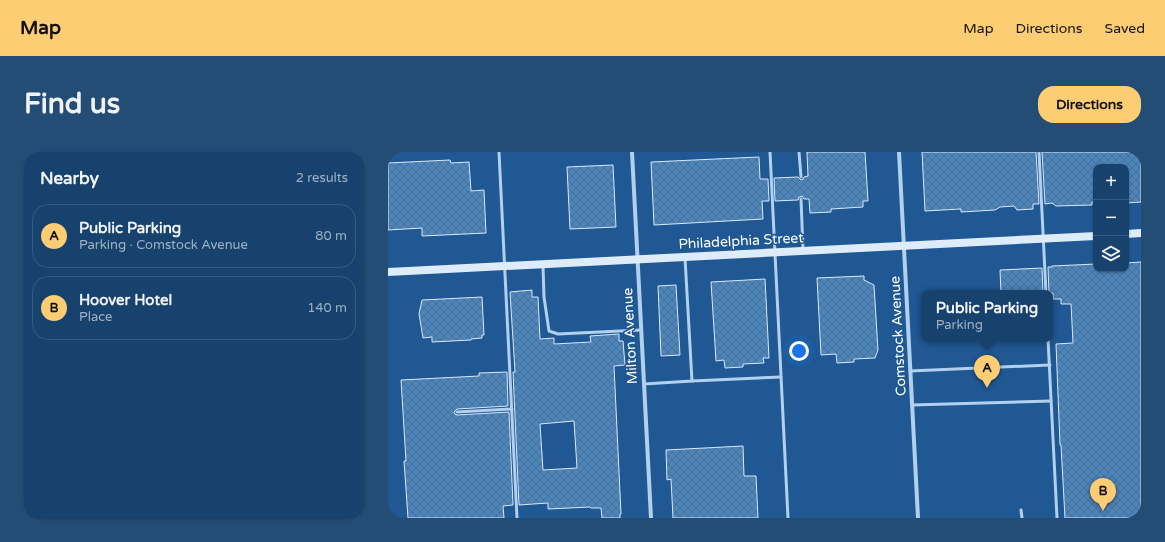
<!DOCTYPE html>
<html lang="en">
<head>
<meta charset="utf-8">
<style>
	body { margin:0; font-family:"Varela Round",sans-serif; background:#244d76; color:#f1f3f6 }
	.controls { position:absolute; right:12px; top:12px; display:grid; overflow:hidden; border-radius:8px; box-shadow:0 1px 3px #0004 }
	.controls button { width:36px; height:36px; display:grid; place-items:center; padding:0; border:0; border-bottom:1px solid #365b81; background:#17426e; color:#f1f3f6; font:20px sans-serif }
	.you { position:absolute; left:411px; top:199px; width:14px; height:14px; margin:-10px; border:3px solid #fff; border-radius:50%; background:#1a73e8; box-shadow:0 0 0 6px #1a73e833 }
	.badge { display:grid; place-items:center; width:26px; height:26px; border-radius:50%; background:#fccd72; color:#111; font-size:13px; font-weight:700 }
	.pin { position:absolute; translate:-50% -33px; filter:drop-shadow(0 1px 2px #0008) }
	.pin::after { content:''; position:absolute; top:21px; width:14px; height:12px; background:inherit; clip-path:polygon(0 0,100% 0,50% 100%) }
	.popup { position:absolute; left:533px; top:138px; width:132px; height:52px; box-sizing:border-box; display:grid; place-content:center; border-radius:8px; background:#17426e; filter:drop-shadow(0 1px 3px #0005); font-size:13px; white-space:nowrap; color:#9eb0c2 }
	.popup b { font-size:15px; color:#f1f3f6 }
	.popup::after { content:''; position:absolute; left:50%; top:100%; margin-left:-8px; border:8px solid transparent; border-top-color:#17426e }
	.list { margin:0; padding:0; list-style:none }
	h2 { display:flex; justify-content:space-between; align-items:center; height:52px; margin:0; padding:0 16px; font-size:17px }
	h2 small { font-size:13px; font-weight:400; color:#9eb0c2 }
	.list li { display:grid; grid-template-columns:26px 1fr auto; gap:12px; align-items:center; box-sizing:border-box; height:64px; margin:0 8px 8px; padding:0 8px; border:1px solid #365b81; border-radius:16px }
	.list b { display:block; font-size:15px; white-space:nowrap }
	.list p { margin:0; font-size:13px; white-space:nowrap; color:#9eb0c2 }
	.list em { font-size:13px; font-style:normal; color:#9eb0c2 }
	.icon { flex:none; width:22px; height:22px; fill:none; stroke:currentColor; stroke-width:2; stroke-linecap:round; stroke-linejoin:round }
	.map { position:relative; flex:none; width:753px; height:366px; overflow:hidden; border-radius:16px }
	header { display:flex; align-items:center; gap:24px; box-sizing:border-box; height:56px; padding:0 20px; background:#fccd72; color:#111 }
	header strong { font-size:19px }
	nav { display:flex; gap:22px; margin-inline-start:auto; font-size:14px }
	.intro { display:flex; align-items:center; justify-content:space-between; box-sizing:border-box; height:96px; padding:0 24px }
	h1 { margin:0; font-size:28px }
	.button { padding:10px 18px; border-radius:16px; background:#fccd72; color:#111; font-size:14px; font-weight:700 }
	main { display:flex; gap:24px; padding:0 24px }
	aside { flex:1; background:#17426e; border-radius:16px; box-shadow:0 1px 3px #0004 }
	.map>svg:first-child { display:block }
	.building { fill:url(#building-cross-hatch); stroke:#d8e9fa; fill-rule:evenodd }
	.lines { fill:none; stroke-linecap:round; stroke-linejoin:round }
	.lane { stroke:#b2d0ee; stroke-width:3 }
	.street { stroke:#b2d0ee; stroke-width:4 }
	.secondary { stroke:#deecfa; stroke-width:8 }
	.labels { text-anchor:middle; dominant-baseline:central; stroke-width:3; stroke-linejoin:round; paint-order:stroke }
	.street-label { font-size:14px; fill:#fff; stroke:#1f5893 }
</style>
</head>
<body>
<header>
<strong>Map</strong>
<nav><a>Map</a><a>Directions</a><a>Saved</a></nav>
</header>
<div class="intro"><h1>Find us</h1><a class="button">Directions</a></div>
<main>
<aside>
<h2>Nearby<small>2 results</small></h2>
<ul class="list">
<li><span class="badge">A</span><div><b>Public Parking</b><p>Parking · Comstock Avenue</p></div><em>80 m</em></li>
<li><span class="badge">B</span><div><b>Hoover Hotel</b><p>Place</p></div><em>140 m</em></li>
</ul>
</aside>
<div class="map">
<svg width="753" height="366" viewBox="0 0 753 366">
	<defs>
		<pattern id="building-cross-hatch" width="8" height="8" patternUnits="userSpaceOnUse"><rect width="8" height="8" fill="#4c84bc"/><path d="M0 0l8 8M0 8l8-8" fill="none" stroke="#4c6e8f"/></pattern>
	</defs>
	<rect width="100%" height="100%" fill="#1f5893"/>
	<g class="building">
		<path d="M419,0H477L480,49H475V55L443,57V60L422,61L421,47H416L414,44L411,45L410,48L387,49L386,26L410,25L413,28L415,27L416,25L420,24Z"/>
		<path d="M534,0H648L651,52H645V57L629,58L626,54L612,55L607,58L573,60V57L537,59Z"/>
		<path d="M654,0H753V50L738,51V15H708V50H704V53L668,54L664,51L657,52Z"/>
		<path d="M371,5L372,27H380L381,49H374L375,67L266,73L263,10Z"/>
		<path d="M62,8L63,11L81,10L83,39L96,38L98,81L34,84V76L0,78V11Z"/>
		<path d="M225,13L228,75L182,77L179,15Z"/>
		<path d="M753,110V366H677L673,293H672L668,192L685,191L683,152H673V147H665V141H661L660,115H664V114L708,112V117H738V111Z"/>
		<path d="M654,116L655,141H613L612,118Z"/>
		<path d="M476,124V128L486,133L490,198L487,206L466,207V210L449,211L448,202L433,203L429,126Z"/>
		<path d="M377,127L381,206H375L376,211L355,212V215L337,216L336,208L328,209L323,130Z"/>
		<path d="M288,133L292,203L273,204L270,134Z"/>
		<path d="M144,138V145H150L152,187L166,186V192L203,190L202,184L231,182V189H235L237,213L226,214L233,362H232V366H214L213,356H203L202,355L160,357V351L131,353L125,220H127L122,140ZM186,269L189,316L155,318L152,272Z"/>
		<path d="M94,145L96,183H94V186L83,187V188L44,190V185L35,186L31,162L34,148Z"/>
		<path d="M119,220L120,254L69,257L66,260L67,262L69,263L121,260L125,353L115,354L116,366H20L16,309H18L13,228L91,224V221Z"/>
		<path d="M355,294L356,324H368L370,366H285L283,327L279,328L278,298Z"/>
	</g>
	<g class="lines">
		<g class="lane">
			<path d="M111,0L129,366"/>
			<path d="M382,0L400,366"/>
			<path d="M411,0L413,25"/>
			<path d="M651,0L658,141"/>
			<path d="M413,47L415,98"/>
			<path d="M155,114L156,145L161,179L170,182L253,178"/>
			<path d="M660,187L669,366"/>
			<path d="M522,219L662,213"/>
			<path d="M304,229L393,225"/>
			<path d="M256,232L304,229L297,106"/>
			<path d="M524,253L663,249"/>
			<path d="M69,260L124,257"/>
			<path d="M633,358L634,366"/>
		</g>
		<g class="street">
			<path d="M244,0L263,366"/>
			<path d="M511,0L530,366"/>
		</g>
		<g class="secondary">
			<path d="M738,82L753,81"/>
			<path d="M0,120L708,84"/>
		</g>
	</g>
	<g class="labels">
		<g class="street-label">
			<text transform="translate(353 89) rotate(-3)">Philadelphia Street</text>
			<text transform="translate(242 184) rotate(-93)">Milton Avenue</text>
			<text transform="translate(510 184) rotate(-93)">Comstock Avenue</text>
		</g>
	</g>
</svg>
<div class="controls">
<button>+</button>
<button>−</button>
<button><svg class="icon" aria-label="layers" viewBox="0 0 24 24"><path d="M12 4l9 5-9 5-9-5zM3 14l9 5 9-5"/></svg></button>
</div>
<div class="you"></div>
<div class="pin badge" style="left:599px;top:236px">A</div>
<div class="popup"><b>Public Parking</b>Parking</div>
<div class="pin badge" style="left:715px;top:359px">B</div>
</div>
</main>
</body>
</html>
